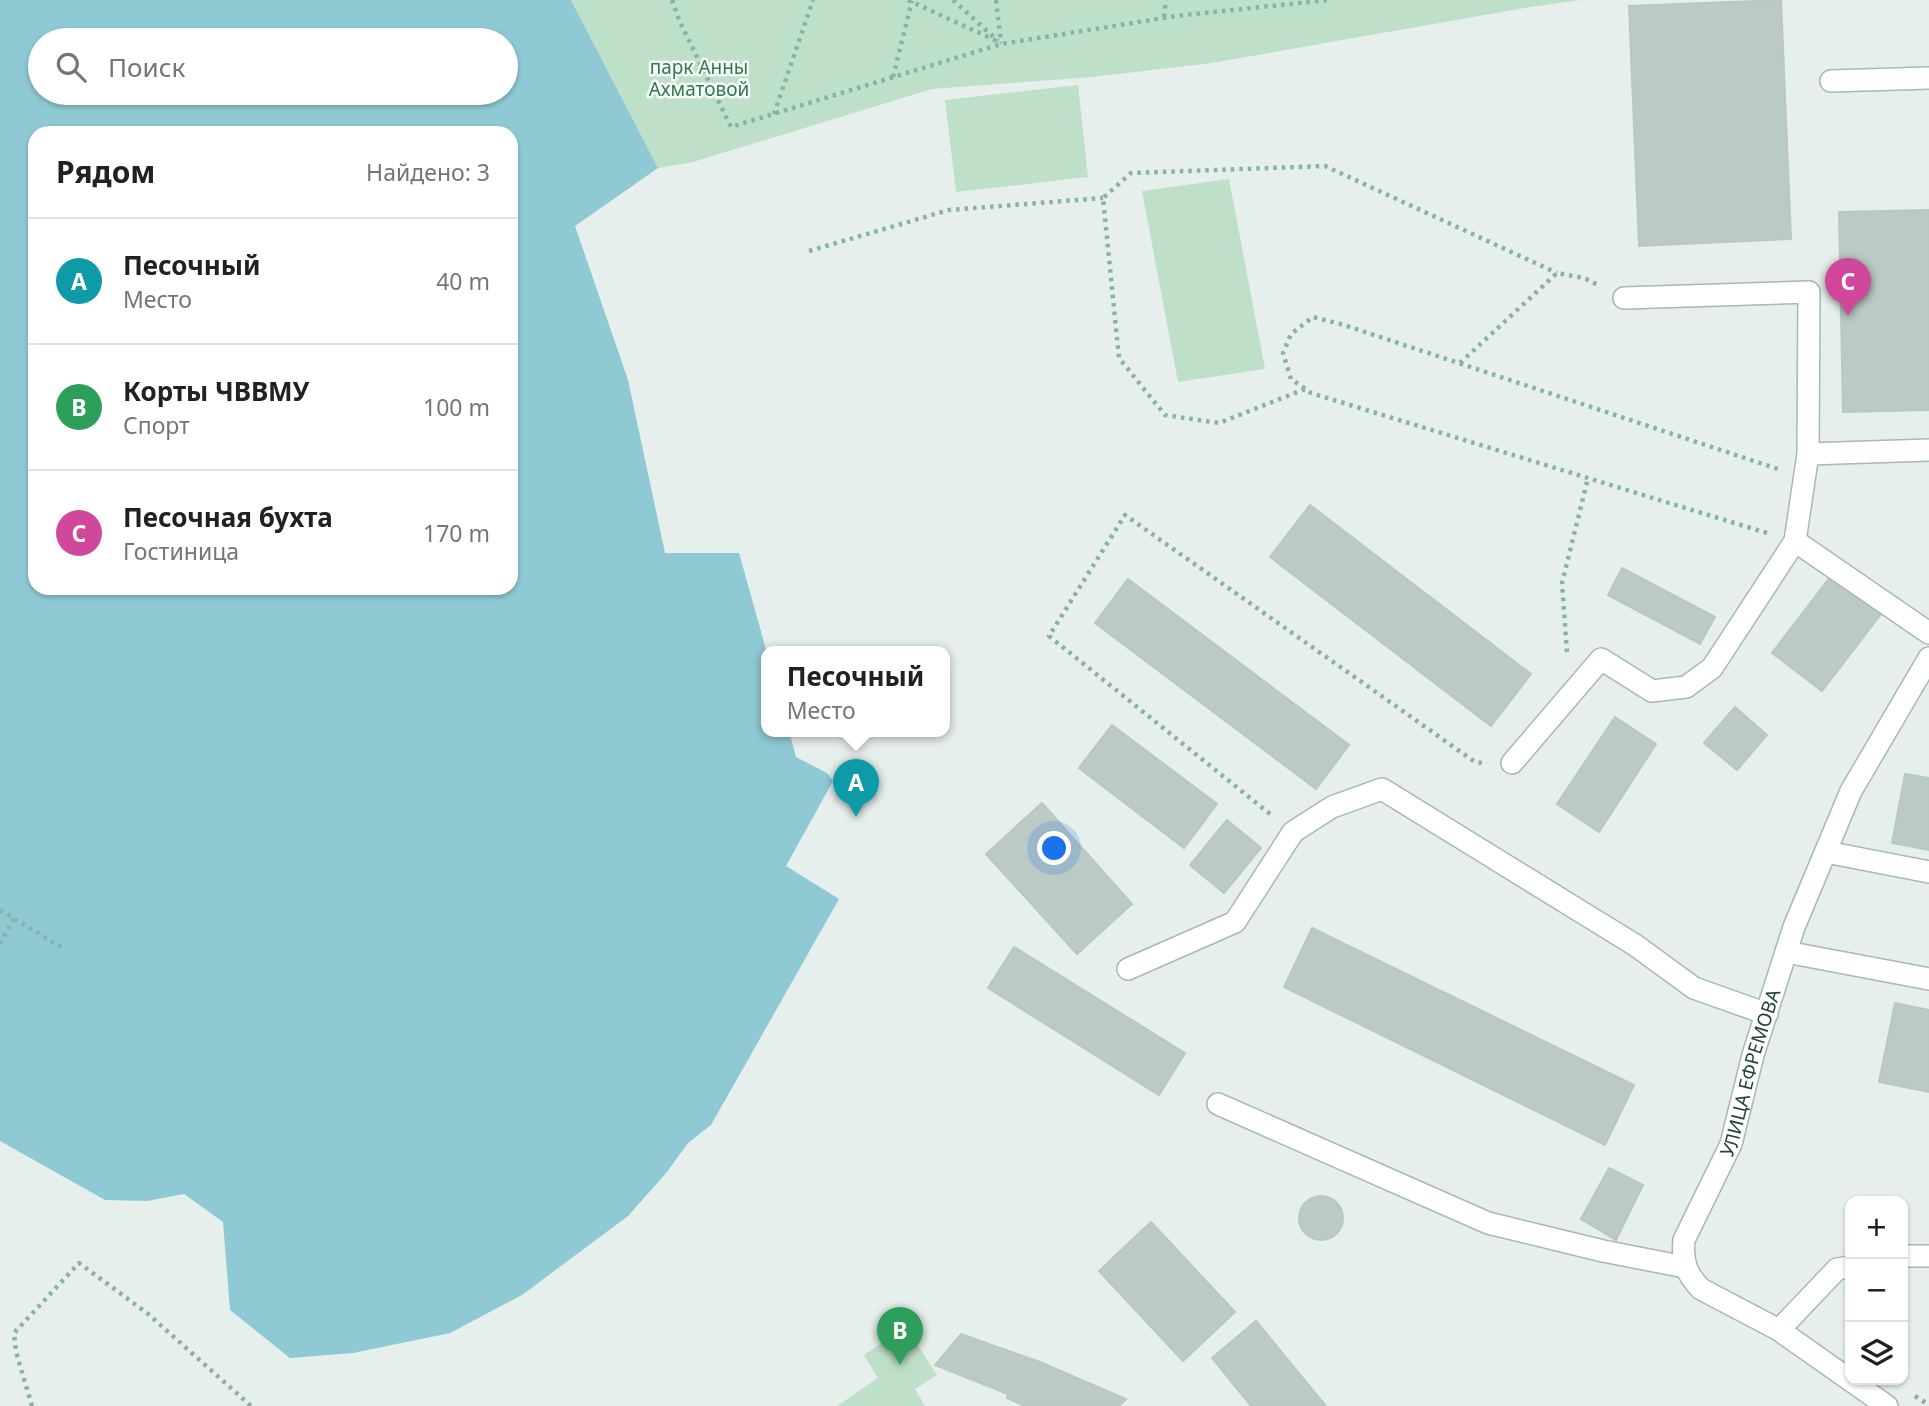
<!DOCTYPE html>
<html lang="ru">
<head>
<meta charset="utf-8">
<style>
	body { margin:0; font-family:"Noto Sans",sans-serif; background:#f6f6f6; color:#202124 }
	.controls { position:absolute; right:21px; bottom:21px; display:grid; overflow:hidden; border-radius:14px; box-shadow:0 2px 5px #0004 }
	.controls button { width:63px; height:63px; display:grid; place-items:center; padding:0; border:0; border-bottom:2px solid #e0e0e0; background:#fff; color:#202124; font:35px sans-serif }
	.you { position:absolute; left:1055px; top:849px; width:24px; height:24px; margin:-18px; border:5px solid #fff; border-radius:50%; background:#1a73e8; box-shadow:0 0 0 10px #1a73e833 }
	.badge { display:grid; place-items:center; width:46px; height:46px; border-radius:50%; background:#ea580c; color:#fff; font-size:23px; font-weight:700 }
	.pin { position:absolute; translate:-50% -58px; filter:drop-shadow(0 2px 4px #0008) }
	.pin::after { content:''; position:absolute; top:37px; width:24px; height:21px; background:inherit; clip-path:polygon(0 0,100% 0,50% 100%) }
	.popup { position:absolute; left:761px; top:646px; width:189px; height:91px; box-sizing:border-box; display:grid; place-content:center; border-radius:14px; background:#fff; filter:drop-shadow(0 2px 5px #0005); font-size:23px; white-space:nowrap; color:#757577 }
	.popup b { font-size:26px; color:#202124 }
	.popup::after { content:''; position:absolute; left:50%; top:100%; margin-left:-14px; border:14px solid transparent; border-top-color:#fff }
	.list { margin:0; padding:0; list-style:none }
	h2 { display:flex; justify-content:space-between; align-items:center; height:91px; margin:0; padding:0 28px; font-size:30px }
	h2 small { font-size:23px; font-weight:400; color:#757577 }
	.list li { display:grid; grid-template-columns:46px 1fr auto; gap:21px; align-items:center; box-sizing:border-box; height:126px; padding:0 28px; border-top:2px solid #e0e0e0 }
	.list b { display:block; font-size:26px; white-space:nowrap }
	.list p { margin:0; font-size:23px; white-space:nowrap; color:#757577 }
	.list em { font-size:23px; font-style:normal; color:#757577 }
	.icon { flex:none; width:38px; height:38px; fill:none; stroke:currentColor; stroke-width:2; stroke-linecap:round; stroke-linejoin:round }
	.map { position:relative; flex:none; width:1929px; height:1406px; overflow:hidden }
	.search { position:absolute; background:#fff; box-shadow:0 2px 5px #0004; left:28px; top:28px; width:490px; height:77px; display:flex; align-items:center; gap:18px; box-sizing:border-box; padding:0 24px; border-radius:38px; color:#757577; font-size:26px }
	.panel { position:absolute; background:#fff; box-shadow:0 2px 5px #0004; left:28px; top:126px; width:490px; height:469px; border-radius:21px }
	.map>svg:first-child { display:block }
	.green { fill:#bfe0c8 }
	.water { fill:#8ec9d4; fill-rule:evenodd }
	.building { fill:#bbcac4; stroke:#b8c9c2; stroke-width:2 }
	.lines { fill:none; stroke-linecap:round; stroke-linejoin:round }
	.minor-casing { stroke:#a8b8b2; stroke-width:24 }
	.path { stroke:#86b3a5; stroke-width:4.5; stroke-dasharray:3.5 5; stroke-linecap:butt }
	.minor { stroke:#fff; stroke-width:21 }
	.labels { text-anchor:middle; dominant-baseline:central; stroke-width:5; stroke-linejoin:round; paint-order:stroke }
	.park-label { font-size:19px; fill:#2d7a4b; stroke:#f7fbf9 }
	.street-label { font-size:19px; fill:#24423a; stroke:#f7fbf9 }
</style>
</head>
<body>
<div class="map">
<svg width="1929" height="1406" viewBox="0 0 1929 1406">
	<rect width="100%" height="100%" fill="#e6efeb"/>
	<g class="green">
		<path d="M571,0H1581L1530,7L1212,63L1092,77L932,89L693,162L658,168Z"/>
		<path d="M1078,85L1088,177L956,192L945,100Z"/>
		<path d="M1229,179L1265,369L1178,382L1142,191Z"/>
		<path d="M906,1327L937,1375L915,1389L925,1406H837L878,1378L864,1355Z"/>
	</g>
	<path class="water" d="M0,0H571L658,168L575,226L628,380L665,553H739L767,653V731H789L796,757L827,773L833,781L786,866L839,899L711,1125L688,1143L667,1172L628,1216L522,1295L450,1333L353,1353L290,1358L230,1310L223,1222L184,1194L147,1201L105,1200L0,1141ZM40,40H506V93H40ZM35,133H511V588H35Z"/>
	<g class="building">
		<path d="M1781,0L1791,239L1639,246L1629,6Z"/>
		<path d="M1928,210L1929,410L1843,412L1839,212Z"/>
		<path d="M1310,505L1531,674L1491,726L1270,557Z"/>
		<path d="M1622,568L1715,617L1700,644L1608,595Z"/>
		<path d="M1831,576L1881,614L1822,691L1772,653Z"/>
		<path d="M1128,579L1349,745L1316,789L1095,623Z"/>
		<path d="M1735,707L1767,735L1737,770L1704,743Z"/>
		<path d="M1615,717L1656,744L1599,832L1557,804Z"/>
		<path d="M1112,725L1217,804L1184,848L1079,768Z"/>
		<path d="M1905,774L1929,778V850L1892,843Z"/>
		<path d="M1042,803L1132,904L1077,954L986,854Z"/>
		<path d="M1227,820L1261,848L1224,893L1190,865Z"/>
		<path d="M1312,928L1634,1085L1605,1145L1284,987Z"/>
		<path d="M1014,947L1185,1053L1159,1095L988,988Z"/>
		<path d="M1895,1003L1929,1010V1092L1879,1082Z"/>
		<path d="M1609,1168L1643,1185L1616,1240L1581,1219Z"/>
		<circle cx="1321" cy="1218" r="22"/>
		<path d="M1151,1222L1235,1312L1183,1361L1099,1271Z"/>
		<path d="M1256,1321L1326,1406H1251L1212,1358Z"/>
		<path d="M961,1334L1040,1362L1126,1399L1119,1406H1025L1007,1398L1008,1394L935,1365Z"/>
	</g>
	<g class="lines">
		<defs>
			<g id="minor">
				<path d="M1831,81L1929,78"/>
				<path d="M1624,298L1809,292L1808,454L1929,450"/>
				<path d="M1808,454L1795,541L1929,633"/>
				<path d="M1512,763L1601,659L1652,691L1686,687L1712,668L1795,541"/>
				<path d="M1826,852L1929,872"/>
				<path d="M1786,952L1929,979"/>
				<path d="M1128,969L1235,922L1293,832L1332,807L1382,789L1635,945L1694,988L1767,1014"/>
				<path d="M1218,1104L1488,1223L1603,1251L1685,1267"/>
				<path d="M1903,1256H1929"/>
				<path d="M1779,1330L1837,1269L1850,1267"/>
				<path id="s1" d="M1887,1406L1779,1330L1701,1289C1686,1274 1682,1261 1684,1240L1731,1144L1753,1055L1794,927L1851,791L1929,658"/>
			</g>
		</defs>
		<use href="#minor" class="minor-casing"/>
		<g class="path">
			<path d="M672,0L679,20L731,127L1001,44L1176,16L1328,0"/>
			<path d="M908,0L1001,43"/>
			<path d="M953,0L998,41"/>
			<path d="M996,0L1001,43"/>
			<path d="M1164,17L1166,0"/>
			<path d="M893,77L912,1"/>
			<path d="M774,114L813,0"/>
			<path d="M809,251L949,210L1103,198"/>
			<path d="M1460,363L1557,273L1584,278L1598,285"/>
			<path d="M1305,389L1219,423L1165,415L1119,358L1103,198L1131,173L1325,166L1557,273"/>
			<path d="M1767,533L1311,393L1291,379L1283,353L1291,334L1313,317L1344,325L1778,469"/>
			<path d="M1567,652L1562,583L1588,478"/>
			<path d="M1270,814L1049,636L1125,515L1475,762L1483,763"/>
			<path d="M0,910L61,947"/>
			<path d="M0,944L14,918"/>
			<path d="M1915,1396L1929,1405"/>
			<path d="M32,1406L16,1352L14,1333L79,1263L147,1313L251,1406"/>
		</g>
		<use href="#minor" class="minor"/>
	</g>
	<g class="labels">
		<g class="park-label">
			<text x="699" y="67">парк Анны<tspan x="699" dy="22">Ахматовой</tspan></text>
		</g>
		<g class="street-label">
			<text stroke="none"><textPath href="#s1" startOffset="455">УЛИЦА ЕФРЕМОВА</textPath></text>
		</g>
	</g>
</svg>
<div class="controls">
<button>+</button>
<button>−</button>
<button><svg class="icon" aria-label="layers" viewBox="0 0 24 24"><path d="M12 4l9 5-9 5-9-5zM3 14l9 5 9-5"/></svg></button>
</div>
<div class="you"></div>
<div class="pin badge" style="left:856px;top:817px;background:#0f9aa8">A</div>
<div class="popup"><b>Песочный</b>Место</div>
<div class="pin badge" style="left:900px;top:1365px;background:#2e9e5b">B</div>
<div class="pin badge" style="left:1848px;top:316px;background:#d1479c">C</div>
<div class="search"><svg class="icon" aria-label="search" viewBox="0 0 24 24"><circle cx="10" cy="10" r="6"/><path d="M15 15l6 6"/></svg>Поиск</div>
<section class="panel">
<h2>Рядом<small>Найдено: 3</small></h2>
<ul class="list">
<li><span class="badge" style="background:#0f9aa8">A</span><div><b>Песочный</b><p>Место</p></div><em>40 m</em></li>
<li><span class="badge" style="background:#2e9e5b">B</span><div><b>Корты ЧВВМУ</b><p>Спорт</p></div><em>100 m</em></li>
<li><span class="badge" style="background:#d1479c">C</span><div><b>Песочная бухта</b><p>Гостиница</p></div><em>170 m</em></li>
</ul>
</section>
</div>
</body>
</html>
